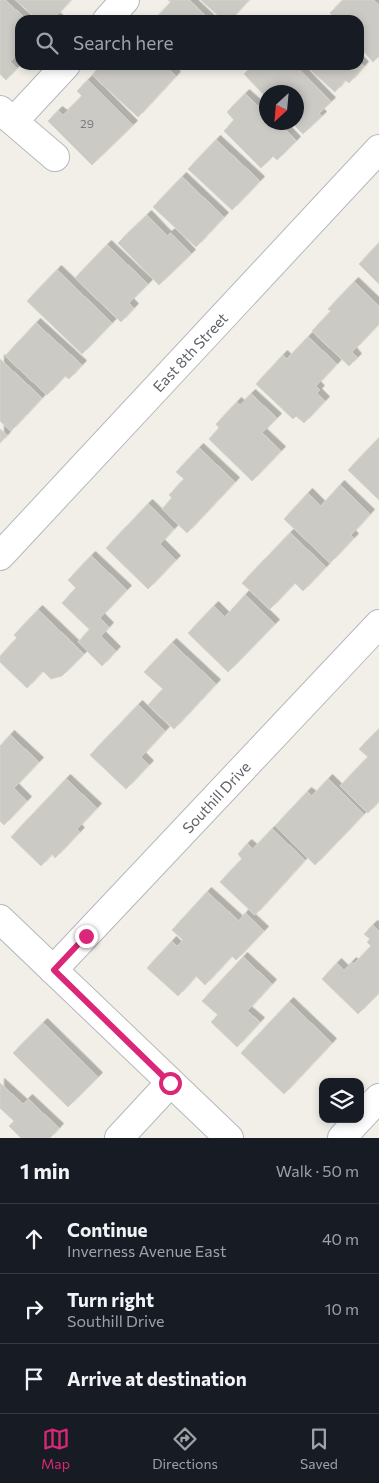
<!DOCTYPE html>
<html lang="en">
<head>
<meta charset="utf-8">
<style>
	body { margin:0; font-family:Commissioner,sans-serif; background:#20242c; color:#f1f3f6 }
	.controls { position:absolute; right:15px; bottom:15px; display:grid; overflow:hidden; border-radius:10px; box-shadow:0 2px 8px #0003 }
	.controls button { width:45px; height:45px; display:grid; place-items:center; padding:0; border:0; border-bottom:1px solid #363941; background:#171b24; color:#f1f3f6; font:25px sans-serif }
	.compass { position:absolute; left:259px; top:85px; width:45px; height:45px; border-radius:50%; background:#171b24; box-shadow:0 2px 8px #0003; rotate:206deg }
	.stop { position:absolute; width:15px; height:15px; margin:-11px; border:4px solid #db2777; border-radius:50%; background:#fff }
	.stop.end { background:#db2777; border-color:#fff; box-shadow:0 1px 5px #0008 }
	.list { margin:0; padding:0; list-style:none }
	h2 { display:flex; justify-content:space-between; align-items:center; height:65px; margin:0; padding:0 20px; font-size:21px }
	h2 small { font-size:16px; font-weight:400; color:#9ea1a6 }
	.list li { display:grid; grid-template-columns:32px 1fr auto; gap:15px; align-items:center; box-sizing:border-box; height:70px; padding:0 20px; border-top:1px solid #363941 }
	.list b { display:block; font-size:19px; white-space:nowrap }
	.list p { margin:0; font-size:16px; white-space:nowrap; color:#9ea1a6 }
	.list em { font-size:16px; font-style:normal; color:#9ea1a6 }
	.icon { flex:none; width:28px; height:28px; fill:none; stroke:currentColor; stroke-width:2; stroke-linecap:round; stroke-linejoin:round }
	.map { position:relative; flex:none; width:379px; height:1138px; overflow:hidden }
	.search { position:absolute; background:#171b24; box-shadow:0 2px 8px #0003; left:15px; right:15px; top:15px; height:55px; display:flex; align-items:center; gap:12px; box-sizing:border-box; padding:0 18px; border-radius:15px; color:#9ea1a6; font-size:19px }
	.sheet { height:275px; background:#171b24 }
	nav { display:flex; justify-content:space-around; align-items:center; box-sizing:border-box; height:70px; border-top:1px solid #363941; background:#171b24; font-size:14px; color:#9ea1a6 }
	nav a { display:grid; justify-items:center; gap:2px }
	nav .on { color:#db2777 }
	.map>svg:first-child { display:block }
	.building { fill:#cccac5; stroke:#d6d1c6; filter:url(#shadow) }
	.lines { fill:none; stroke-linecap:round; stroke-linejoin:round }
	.minor-casing { stroke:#b5b8bc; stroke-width:30 }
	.minor { stroke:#fff; stroke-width:28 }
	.route { stroke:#db2777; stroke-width:6 }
	.labels { text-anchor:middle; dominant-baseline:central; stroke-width:4.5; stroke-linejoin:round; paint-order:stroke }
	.number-label { font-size:12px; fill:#7a7d7f }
	.street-label { font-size:15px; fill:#5f6368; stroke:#fff }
</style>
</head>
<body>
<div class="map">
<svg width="379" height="1138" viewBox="0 0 379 1138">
	<defs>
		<filter id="shadow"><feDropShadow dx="4.5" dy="-4.5" stdDeviation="0" flood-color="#0004"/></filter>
	</defs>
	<rect width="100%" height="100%" fill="#f1efe8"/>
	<g class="building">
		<path d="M0,0H5L27,20H20V52L10,62L17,68L6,80L0,74Z"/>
		<path d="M16,0H71L55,17L59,20H38Z"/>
		<path d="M168,0H189L210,20H154L171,2Z"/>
		<path d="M201,0H249L230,20H223Z"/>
		<path d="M343,0H374L379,5V56L373,62L359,46V20H336L330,13Z"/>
		<path d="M359,61L364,66L349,83L345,80L335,92L305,65H359Z"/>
		<path d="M101,65L108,69L112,65H164L176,76L138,117L92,75Z"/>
		<path d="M253,65H295L331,102L319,113L322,116L303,134L291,122H296V92H266V97L244,74Z"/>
		<path d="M88,80L133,125L92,165L48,121L58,111L63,115L82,96L77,91Z"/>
		<path d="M245,94L258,106L260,104L266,111V122H278L296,141L277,160L273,156L261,168L224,131L234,120L227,112Z"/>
		<path d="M216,140L260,181L232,210L188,169Z"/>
		<path d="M182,177L224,217L196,247L153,207Z"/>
		<path d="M147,215L167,236L171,233L191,254L159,285L118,243Z"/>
		<path d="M379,243V284L359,264Z"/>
		<path d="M107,245L148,284L129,303L134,308L121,322L75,278Z"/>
		<path d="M57,270L112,323L82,354L27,301Z"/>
		<path d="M354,282L379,306V324L352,352L357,358L349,366L312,331L331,311L328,309Z"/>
		<path d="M36,323L82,365L69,379L65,376L47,395L5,356Z"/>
		<path d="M308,337L337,364L316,386L320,390L317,393L325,401L304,423L296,416L293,419L256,384L283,355L287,359Z"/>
		<path d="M0,359L42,398L11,431L0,421Z"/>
		<path d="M251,394L277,418L262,433L281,451L252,481L209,439L219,428L216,424L237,402L240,405Z"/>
		<path d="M0,429L7,435L0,443Z"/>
		<path d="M379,438V500L348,470Z"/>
		<path d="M199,448L235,482L187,533L162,509L172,498L169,495L184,479L176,472Z"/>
		<path d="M340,485L370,514L351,535L354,538L330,563L284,519L308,493L321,506Z"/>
		<path d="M148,504L174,529L160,544L176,560L148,589L106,548Z"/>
		<path d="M290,533L326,567L303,591L295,583L270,609L242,583Z"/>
		<path d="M91,556L127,590L100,618L109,627L101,636L116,651L102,666L78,642L91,628L89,629L62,603L76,588L68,580Z"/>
		<path d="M245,595L275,624L228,672L188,633L214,606L225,617Z"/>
		<path d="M38,610L84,654L62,676L51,679L43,671L27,688L0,662V656L17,638L14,635Z"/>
		<path d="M172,643L216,684L174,729L148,705L163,689L144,672Z"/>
		<path d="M138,705L165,731L141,757L149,765L126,789L90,755Z"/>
		<path d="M379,729V801L368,813L340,786L368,757L359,749Z"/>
		<path d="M10,735L39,762L14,788L27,801L4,825L0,821V746Z"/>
		<path d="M66,779L97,808L77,829L80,832L55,858L52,854L41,866L11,837Z"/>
		<path d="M328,779L364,814L315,865L275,826L307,792L312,796Z"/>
		<path d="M272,829L305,860L255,915L220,882L242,859L238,854L247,844L253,849Z"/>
		<path d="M207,892L239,921L245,913L264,931L236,960L232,956L205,985L196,976L178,996L147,968L172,941L177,946L183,940L172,930Z"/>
		<path d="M373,925L379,931V993L358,1014L322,979L337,963L344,970L352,962L354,964L371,946L367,942L370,939L364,934Z"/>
		<path d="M243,957L272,984L247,1011L260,1022L237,1047L211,1022L218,1015L202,1001Z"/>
		<path d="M289,1002L332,1043L284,1094L241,1053Z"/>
		<path d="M43,1023L98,1077L68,1107L13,1053Z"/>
		<path d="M0,1083L23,1104L28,1099L59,1128L50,1138H21L9,1126L14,1121L0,1108Z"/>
	</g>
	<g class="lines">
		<defs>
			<g id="minor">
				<path d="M107,20L125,0"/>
				<path d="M0,110L55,157"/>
				<path d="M14,121L66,65"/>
				<path d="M0,556L379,149"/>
				<path d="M0,919L229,1138"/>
				<path d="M53,970L379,624"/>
				<path d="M360,1118L379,1098"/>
				<path d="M119,1138L170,1083"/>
				<path d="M342,1138L359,1119"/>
			</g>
		</defs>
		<use href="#minor" class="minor-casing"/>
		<use href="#minor" class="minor"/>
	</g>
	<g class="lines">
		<path class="route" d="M86,936L54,970L170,1083"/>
	</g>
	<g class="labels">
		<g class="number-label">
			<text x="87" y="123">29</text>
		</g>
		<g class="street-label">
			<text transform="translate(190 352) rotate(-47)">East 8th Street</text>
			<text transform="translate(216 797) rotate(-47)">Southill Drive</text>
		</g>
	</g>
</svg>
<div class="controls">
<button><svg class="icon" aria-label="layers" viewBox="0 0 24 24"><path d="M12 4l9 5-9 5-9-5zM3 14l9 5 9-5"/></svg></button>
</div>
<svg class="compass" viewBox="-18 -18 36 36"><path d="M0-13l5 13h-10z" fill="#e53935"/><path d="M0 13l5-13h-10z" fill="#9ea1a6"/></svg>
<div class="stop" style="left:170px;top:1083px"></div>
<div class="stop end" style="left:86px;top:936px"></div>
<div class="search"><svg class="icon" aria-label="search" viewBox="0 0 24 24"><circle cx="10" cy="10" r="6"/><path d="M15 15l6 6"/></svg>Search here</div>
</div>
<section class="sheet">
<h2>1 min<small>Walk · 50 m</small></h2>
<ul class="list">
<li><svg class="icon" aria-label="ahead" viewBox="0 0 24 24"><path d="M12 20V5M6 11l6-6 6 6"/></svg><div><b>Continue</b><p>Inverness Avenue East</p></div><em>40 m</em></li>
<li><svg class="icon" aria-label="right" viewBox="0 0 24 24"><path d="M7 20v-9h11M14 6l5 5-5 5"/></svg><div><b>Turn right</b><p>Southill Drive</p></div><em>10 m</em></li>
<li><svg class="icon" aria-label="arrive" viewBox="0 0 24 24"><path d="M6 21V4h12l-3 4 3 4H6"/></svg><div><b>Arrive at destination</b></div></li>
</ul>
</section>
<nav>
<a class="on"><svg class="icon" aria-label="map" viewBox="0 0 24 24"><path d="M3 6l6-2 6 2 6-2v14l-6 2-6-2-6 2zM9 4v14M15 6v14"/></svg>Map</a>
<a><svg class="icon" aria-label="directions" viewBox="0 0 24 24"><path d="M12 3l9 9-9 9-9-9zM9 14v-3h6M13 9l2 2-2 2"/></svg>Directions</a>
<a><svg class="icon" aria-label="saved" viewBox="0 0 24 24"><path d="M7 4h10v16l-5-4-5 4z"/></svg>Saved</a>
</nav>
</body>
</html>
